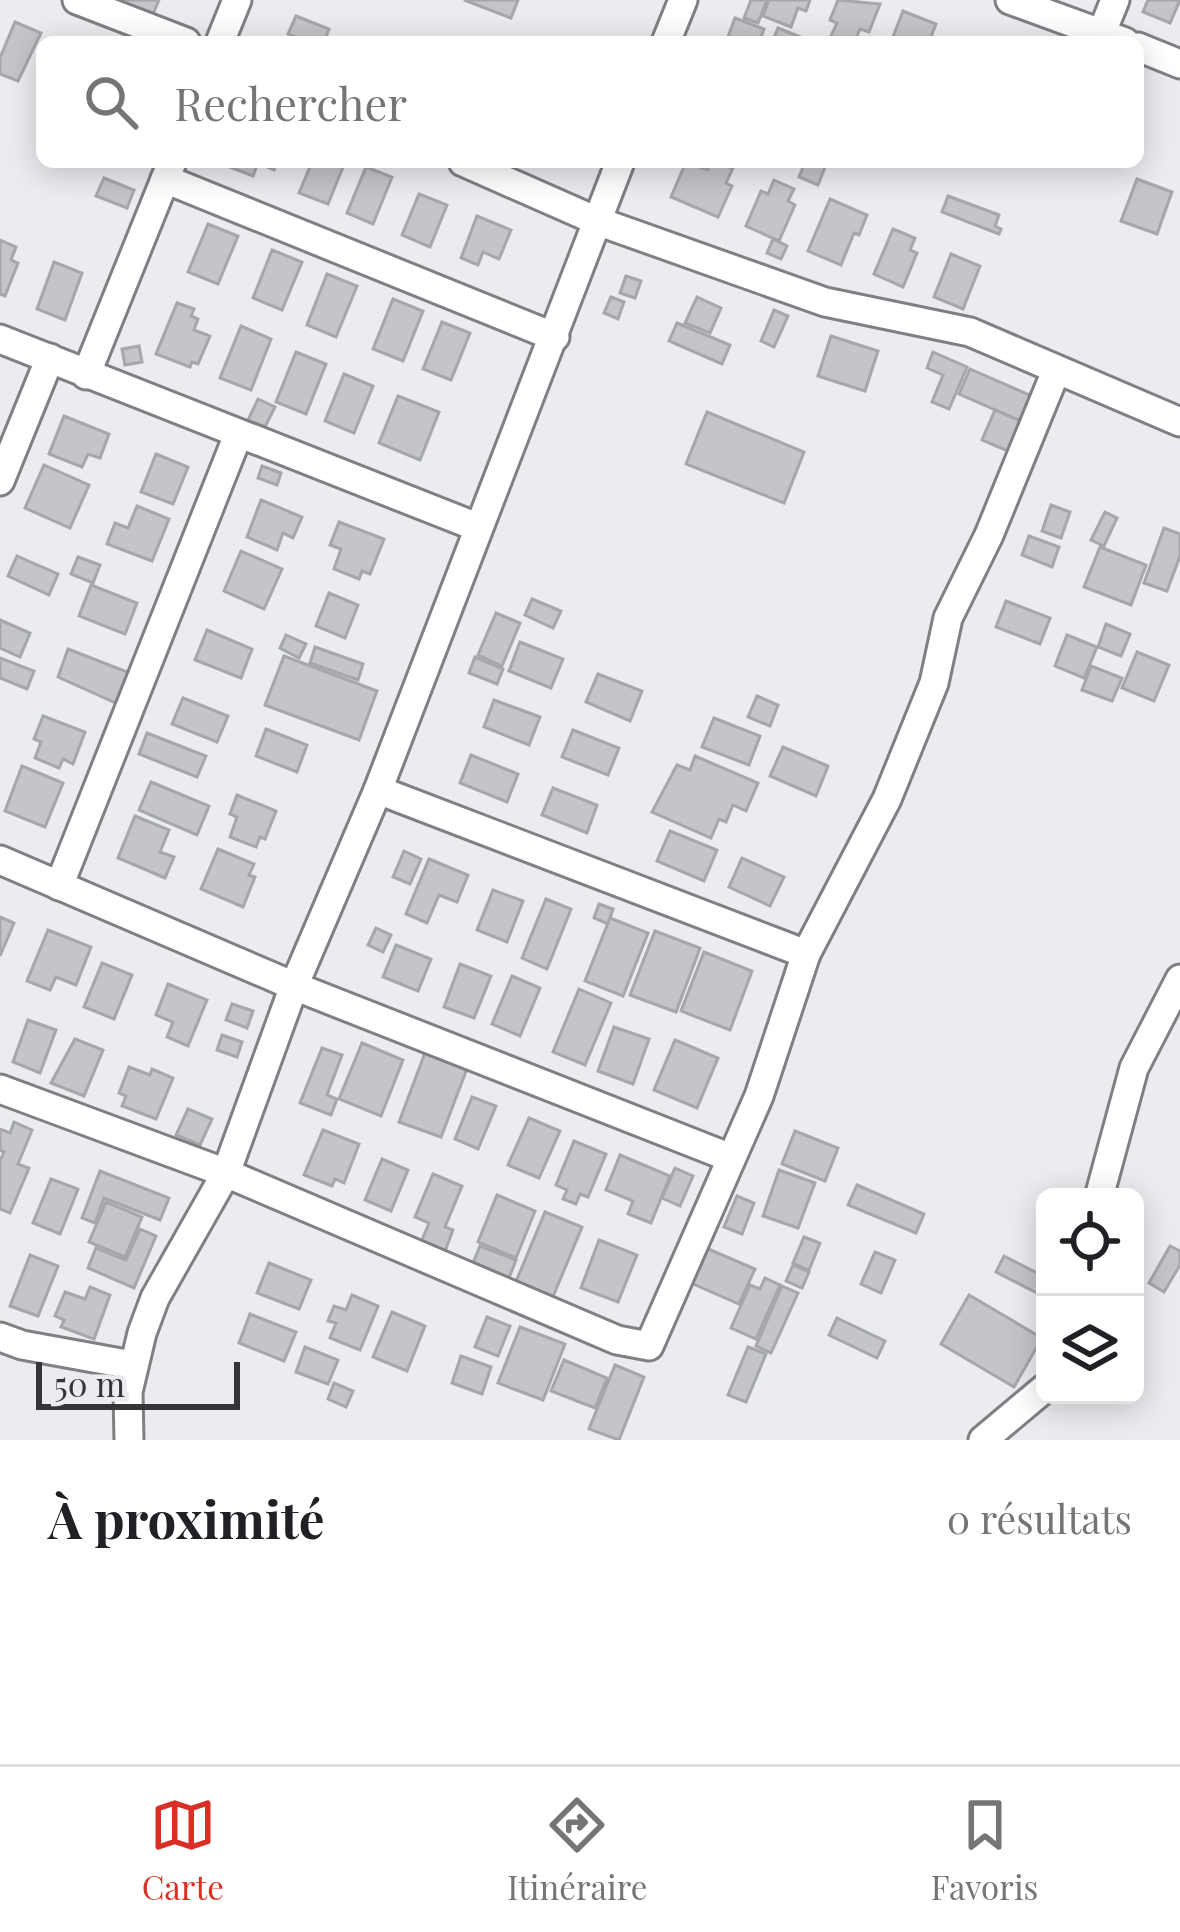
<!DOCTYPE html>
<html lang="fr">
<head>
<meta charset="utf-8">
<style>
	body { margin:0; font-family:"Playfair Display",serif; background:#f2f2f2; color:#202124 }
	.controls { position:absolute; right:36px; bottom:36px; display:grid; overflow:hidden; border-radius:18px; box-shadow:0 6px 30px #0003 }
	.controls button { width:108px; height:108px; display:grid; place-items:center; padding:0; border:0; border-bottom:3px solid #e0e0e0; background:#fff; color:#202124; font:60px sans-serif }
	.scale { position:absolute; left:36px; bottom:30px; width:204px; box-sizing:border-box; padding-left:12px; border:6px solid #343537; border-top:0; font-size:33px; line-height:42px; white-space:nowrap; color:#343537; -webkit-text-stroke:9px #eaecf0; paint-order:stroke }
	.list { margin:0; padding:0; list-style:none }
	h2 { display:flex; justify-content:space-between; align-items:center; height:156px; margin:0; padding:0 48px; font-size:51px }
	h2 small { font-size:39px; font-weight:400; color:#757577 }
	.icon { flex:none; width:66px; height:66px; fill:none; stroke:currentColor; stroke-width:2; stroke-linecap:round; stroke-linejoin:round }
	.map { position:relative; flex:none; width:1180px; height:1440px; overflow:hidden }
	.search { position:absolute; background:#fff; box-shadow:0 6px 30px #0003; left:36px; right:36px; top:36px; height:132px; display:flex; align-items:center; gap:30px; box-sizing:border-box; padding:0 42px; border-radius:18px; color:#757577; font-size:45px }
	.sheet { height:324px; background:#fff }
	nav { display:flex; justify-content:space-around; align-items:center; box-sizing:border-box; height:168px; border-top:3px solid #e0e0e0; background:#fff; font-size:33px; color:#757577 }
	nav a { display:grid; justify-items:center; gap:6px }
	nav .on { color:#d93025 }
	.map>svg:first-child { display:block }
	.building { fill:#c3c5c9; stroke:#a5a7ab; stroke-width:3 }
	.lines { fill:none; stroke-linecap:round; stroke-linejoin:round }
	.street-casing { stroke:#7f8084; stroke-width:33 }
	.street { stroke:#fff; stroke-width:27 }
</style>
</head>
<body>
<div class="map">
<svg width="1180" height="1440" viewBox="0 0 1180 1440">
	<rect width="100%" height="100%" fill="#eaecf0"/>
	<g class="building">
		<path d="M116,0H159L153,14Z"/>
		<path d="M464,0H518L511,18Z"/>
		<path d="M751,0H767L758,23L744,18Z"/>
		<path d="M769,0H810L806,11L798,8L791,27L763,16Z"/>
		<path d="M838,0L880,4L869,32L860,29L854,42L830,38L837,23L830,20Z"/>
		<path d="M1148,0H1180L1170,23L1143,12Z"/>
		<path d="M903,11L936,24L929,42H891Z"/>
		<path d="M296,16L329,29L324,42H308L288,34Z"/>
		<path d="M735,18L764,29L759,42H726Z"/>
		<path d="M15,22L41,33L18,81L0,74V58Z"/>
		<path d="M778,28L808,40V42H772Z"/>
		<path d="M229,162H277L274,170L258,163L253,176L227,166Z"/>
		<path d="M312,162H345L328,204L299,193Z"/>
		<path d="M686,162L708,170L711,162L733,168L726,183L732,186L718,217L671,197Z"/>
		<path d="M805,162H827L818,185L799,177Z"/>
		<path d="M366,167L392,177L373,224L347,213Z"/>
		<path d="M104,178L134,190L127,208L96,196Z"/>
		<path d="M1137,179L1172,192L1157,234L1121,221Z"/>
		<path d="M774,180L794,189L788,201L795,205L779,241L746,226L761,191L768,194Z"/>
		<path d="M419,194L447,205L430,247L402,235Z"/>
		<path d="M948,196L999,215L995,226L1001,229L999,234L942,212Z"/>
		<path d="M830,199L867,215L859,235L854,233L841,265L808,251Z"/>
		<path d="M477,216L511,230L499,259L483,252L478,265L461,258Z"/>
		<path d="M208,224L238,236L218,284L188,272Z"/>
		<path d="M893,229L915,238L910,250L917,253L903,287L874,274Z"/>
		<path d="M773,239L787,246L781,259L767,253Z"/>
		<path d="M0,240L16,247L11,260L18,263L5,296L0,294Z"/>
		<path d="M272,250L302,262L282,310L253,298Z"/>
		<path d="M951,254L980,266L963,309L934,297Z"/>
		<path d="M54,262L82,273L65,320L37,309Z"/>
		<path d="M327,274L357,286L336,337L307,325Z"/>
		<path d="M626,276L641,281L635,298L620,293Z"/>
		<path d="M611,297L624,302L618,319L604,313Z"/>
		<path d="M697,297L721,308L710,333L685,323Z"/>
		<path d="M393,299L423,311L403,361L373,349Z"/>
		<path d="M177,303L194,309L191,316L198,319L194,330L210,336L198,364L192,362L190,367L156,354Z"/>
		<path d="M774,310L788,316L774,347L761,341Z"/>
		<path d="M442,322L470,333L451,380L423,369Z"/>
		<path d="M677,323L730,345L722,364L669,341Z"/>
		<path d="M241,326L271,339L251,390L220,378Z"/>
		<path d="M831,336L878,351L865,391L818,376Z"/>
		<path d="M139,346L142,362L125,365L122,349Z"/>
		<path d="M296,352L326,364L306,414L276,402Z"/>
		<path d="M933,352L967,367L949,409L932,402L943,375L927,368Z"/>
		<path d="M970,369L1034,397L1023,422L959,394Z"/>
		<path d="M344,374L373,386L354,433L325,421Z"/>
		<path d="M398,396L439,412L420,460L379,443Z"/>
		<path d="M258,399L275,407L265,427L248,420Z"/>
		<path d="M995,410L1028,424L1015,454L982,440Z"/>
		<path d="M707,412L804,452L784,503L686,464Z"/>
		<path d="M64,416L109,434L100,458L88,454L82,467L49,454Z"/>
		<path d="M156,454L188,467L173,504L141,492Z"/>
		<path d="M44,465L89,485L70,528L25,508Z"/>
		<path d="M262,466L281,473L277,485L258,478Z"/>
		<path d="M261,500L302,517L293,538L283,533L277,550L247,537Z"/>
		<path d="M1051,505L1070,512L1061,538L1042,531Z"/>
		<path d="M137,506L169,519L152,561L107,544L115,523L128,528Z"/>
		<path d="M1105,512L1117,518L1104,546L1091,540Z"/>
		<path d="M339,522L384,539L370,574L362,571L359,579L334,569L341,549L330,545Z"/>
		<path d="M1164,528L1180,534V556L1167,591L1144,583Z"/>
		<path d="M1029,536L1059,547L1052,567L1022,555Z"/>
		<path d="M1100,547L1146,565L1131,605L1084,587Z"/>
		<path d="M241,551L282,569L264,609L224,591Z"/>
		<path d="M17,556L58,574L49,595L8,576Z"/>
		<path d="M78,557L100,565L93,583L71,574Z"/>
		<path d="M91,585L137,603L125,634L79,616Z"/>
		<path d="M329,593L358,605L345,638L316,626Z"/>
		<path d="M532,599L561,611L553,628L525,615Z"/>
		<path d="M1006,601L1050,618L1040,644L996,627Z"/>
		<path d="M496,613L520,623L502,666L478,655Z"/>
		<path d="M0,620L30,633L20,657L0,648Z"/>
		<path d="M1106,624L1130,634L1121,656L1098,647Z"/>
		<path d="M207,630L252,649L241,678L195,660Z"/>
		<path d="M286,635L306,644L299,658L280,648Z"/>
		<path d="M1067,635L1097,647L1084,678L1055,666Z"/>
		<path d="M520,642L563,659L551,688L509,671Z"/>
		<path d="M315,647L363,664L358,680L310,663Z"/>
		<path d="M68,649L130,673L118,704L58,677Z"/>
		<path d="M1137,652L1169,665L1154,701L1122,688Z"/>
		<path d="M284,656L377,691L359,740L265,705Z"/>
		<path d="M475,657L503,669L497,684L469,673Z"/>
		<path d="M0,658L34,671L27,689L0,678Z"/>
		<path d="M1091,666L1122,678L1112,701L1082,690Z"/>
		<path d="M598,674L642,691L630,721L586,702Z"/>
		<path d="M757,696L778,705L770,726L748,717Z"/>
		<path d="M183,698L228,716L217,742L172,724Z"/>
		<path d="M494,700L540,717L529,745L484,727Z"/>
		<path d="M43,716L85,732L73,764L63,759L59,768L35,758L41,742L34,739Z"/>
		<path d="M714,718L760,736L749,765L702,747Z"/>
		<path d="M266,729L307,745L297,772L256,756Z"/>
		<path d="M573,730L619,748L608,775L562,757Z"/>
		<path d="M147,733L206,756L197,777L139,754Z"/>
		<path d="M783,747L828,766L816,796L770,776Z"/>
		<path d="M471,755L518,774L507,802L460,783Z"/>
		<path d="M695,756L758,783L746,811L733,805L726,822L719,819L711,838L652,812L677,765L690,770Z"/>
		<path d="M22,766L63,783L45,827L5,811Z"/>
		<path d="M151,782L209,806L197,835L139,810Z"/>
		<path d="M553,788L597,805L587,833L542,815Z"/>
		<path d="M237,795L276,811L265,839L260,837L256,847L230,837L237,817L230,814Z"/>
		<path d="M135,816L169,830L160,852L174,857L165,878L118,858Z"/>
		<path d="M670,831L717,850L704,881L657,861Z"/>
		<path d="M218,849L254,864L249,875L255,877L243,907L201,889Z"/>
		<path d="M404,851L421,859L410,884L393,877Z"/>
		<path d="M742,858L784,877L770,906L729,887Z"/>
		<path d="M429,859L468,875L457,902L439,895L427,923L406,914Z"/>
		<path d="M493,890L523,901L507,942L477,930Z"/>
		<path d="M546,899L571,909L547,969L522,958Z"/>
		<path d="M599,904L613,909L608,924L594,918Z"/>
		<path d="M0,917L14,923L0,956Z"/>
		<path d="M610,918L648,933L623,996L585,981Z"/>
		<path d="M376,928L391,935L383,952L368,945Z"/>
		<path d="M48,930L91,947L76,985L56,977L50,990L27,981Z"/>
		<path d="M655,931L700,948L676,1012L630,995Z"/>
		<path d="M396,945L431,959L418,991L383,977Z"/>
		<path d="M704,952L752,971L730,1030L681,1011Z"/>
		<path d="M102,963L132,975L114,1019L84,1007Z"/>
		<path d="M460,964L491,976L474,1018L444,1007Z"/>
		<path d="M512,976L540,988L520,1036L492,1024Z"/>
		<path d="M168,984L207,1000L188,1046L167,1037L173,1022L156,1015Z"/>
		<path d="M579,989L611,1003L585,1065L553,1052Z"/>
		<path d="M232,1004L253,1011L247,1028L226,1020Z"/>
		<path d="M28,1020L56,1030L40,1073L13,1062Z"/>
		<path d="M614,1027L649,1039L633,1084L598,1071Z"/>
		<path d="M222,1035L242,1042L237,1057L217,1050Z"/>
		<path d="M75,1039L103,1050L84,1096L51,1083Z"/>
		<path d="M675,1040L718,1058L697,1108L654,1090Z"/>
		<path d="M362,1043L403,1060L381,1116L339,1099Z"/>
		<path d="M322,1048L342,1055L327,1095L337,1099L331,1115L300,1103Z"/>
		<path d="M426,1050L468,1066L441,1137L399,1122Z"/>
		<path d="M129,1067L150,1075L152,1069L173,1078L156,1119L122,1106L126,1096L119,1093Z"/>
		<path d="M472,1097L496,1106L478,1149L455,1139Z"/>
		<path d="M188,1109L212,1119L200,1145L176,1135Z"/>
		<path d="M529,1118L560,1131L539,1178L508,1165Z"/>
		<path d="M14,1122L32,1130L18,1164L29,1168L10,1213L0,1209V1161L4,1152L0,1150V1129L10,1133Z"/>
		<path d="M323,1130L359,1144L344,1183L335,1179L332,1186L304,1175Z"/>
		<path d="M795,1131L838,1148L825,1181L782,1164Z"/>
		<path d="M574,1141L606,1154L588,1197L580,1194L576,1204L563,1199L567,1190L556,1185Z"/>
		<path d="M620,1155L670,1176L651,1223L628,1214L633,1201L606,1190Z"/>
		<path d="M382,1159L408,1170L391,1211L365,1200Z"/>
		<path d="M675,1168L693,1176L680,1206L662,1198Z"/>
		<path d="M779,1170L815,1183L798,1228L763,1216Z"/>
		<path d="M100,1171L169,1198L160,1220L104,1198L95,1223L82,1218Z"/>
		<path d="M433,1174L462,1186L445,1227L453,1230L442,1259L418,1250L429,1223L415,1217Z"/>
		<path d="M51,1179L78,1189L60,1234L33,1223Z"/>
		<path d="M857,1185L924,1214L916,1233L848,1205Z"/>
		<path d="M497,1195L535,1211L516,1258L478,1242Z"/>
		<path d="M737,1196L754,1203L742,1234L724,1227Z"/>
		<path d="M106,1202L142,1217L125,1257L89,1242Z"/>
		<path d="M545,1212L582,1227L552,1299L515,1284Z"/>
		<path d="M140,1229L156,1236L134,1288L88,1268L96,1248L126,1260Z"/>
		<path d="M804,1237L820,1243L809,1270L793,1263Z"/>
		<path d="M599,1240L637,1255L618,1302L581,1288Z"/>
		<path d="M480,1246L516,1260L507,1283L471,1268Z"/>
		<path d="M1170,1246L1180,1251V1265L1164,1292L1149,1283Z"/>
		<path d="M706,1248L755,1269L739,1304L691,1283Z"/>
		<path d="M875,1252L895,1260L881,1293L861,1284Z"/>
		<path d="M30,1255L58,1266L38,1316L10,1306Z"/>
		<path d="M1004,1256L1045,1277L1037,1293L996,1272Z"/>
		<path d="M269,1263L311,1280L299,1309L257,1293Z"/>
		<path d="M793,1265L809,1272L802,1288L786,1281Z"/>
		<path d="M765,1278L780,1285L756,1339L731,1328L750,1285L760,1289Z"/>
		<path d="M782,1286L798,1293L771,1353L756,1346Z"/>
		<path d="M90,1287L110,1295L94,1339L61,1327L64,1320L55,1316L65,1292L85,1299Z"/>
		<path d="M352,1295L378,1306L360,1350L330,1338L336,1323L328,1321L334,1306L346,1310Z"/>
		<path d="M969,1295L1042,1338L1014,1387L941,1344Z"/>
		<path d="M392,1312L425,1326L407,1371L373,1357Z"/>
		<path d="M250,1314L296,1332L284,1361L239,1343Z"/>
		<path d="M487,1317L510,1326L498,1356L475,1347Z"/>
		<path d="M837,1318L885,1341L877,1358L829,1335Z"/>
		<path d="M520,1327L565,1344L543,1400L498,1383Z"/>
		<path d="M305,1347L338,1360L328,1384L296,1372Z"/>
		<path d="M748,1347L766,1354L746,1402L728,1395Z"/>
		<path d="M461,1356L491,1367L482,1394L452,1383Z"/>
		<path d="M564,1360L607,1378L595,1408L551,1391Z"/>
		<path d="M615,1365L644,1377L619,1440L589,1429Z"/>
		<path d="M334,1383L353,1391L346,1407L328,1399Z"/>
	</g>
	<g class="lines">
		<defs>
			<g id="street">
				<path d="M77,0L186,42"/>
				<path d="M1010,0L1125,42"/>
				<path d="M1102,32L1115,0"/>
				<path d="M220,42L237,0"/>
				<path d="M666,42L683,0"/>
				<path d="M1138,47L1180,64"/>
				<path d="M463,162L597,221L825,302L970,332L1180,422"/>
				<path d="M165,179L555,337"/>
				<path d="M0,339L477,527"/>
				<path d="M86,375L172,162"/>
				<path d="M0,481L50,358"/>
				<path d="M378,790L806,954"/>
				<path d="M0,860L294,986L731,1158"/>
				<path d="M59,886L238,435"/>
				<path d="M0,1089L226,1173L617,1340L649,1346L759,1096L806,954L887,799L934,683L948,618L989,535L1056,371"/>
				<path d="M1099,1197L1134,1068L1180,979"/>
				<path d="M0,1337L22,1345L132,1365"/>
				<path d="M129,1440L128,1392L142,1333L155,1298L226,1173L294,986L378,790L620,162"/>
				<path d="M983,1440L1045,1388"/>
			</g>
		</defs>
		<use href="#street" class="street-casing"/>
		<use href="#street" class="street"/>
	</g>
</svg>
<div class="controls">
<button><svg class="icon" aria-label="locate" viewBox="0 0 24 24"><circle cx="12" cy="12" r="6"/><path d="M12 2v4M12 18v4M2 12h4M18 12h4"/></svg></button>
<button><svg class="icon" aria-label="layers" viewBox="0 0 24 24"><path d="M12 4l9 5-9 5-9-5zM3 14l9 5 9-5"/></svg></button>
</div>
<div class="scale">50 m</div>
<div class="search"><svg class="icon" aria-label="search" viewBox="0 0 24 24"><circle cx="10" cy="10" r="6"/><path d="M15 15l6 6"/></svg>Rechercher</div>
</div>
<section class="sheet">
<h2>À proximité<small>0 résultats</small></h2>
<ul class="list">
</ul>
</section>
<nav>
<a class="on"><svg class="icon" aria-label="map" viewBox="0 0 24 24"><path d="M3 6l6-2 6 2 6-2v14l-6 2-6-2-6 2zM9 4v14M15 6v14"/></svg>Carte</a>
<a><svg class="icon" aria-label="directions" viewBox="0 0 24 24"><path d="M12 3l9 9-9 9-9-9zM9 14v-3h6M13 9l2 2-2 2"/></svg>Itinéraire</a>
<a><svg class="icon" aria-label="saved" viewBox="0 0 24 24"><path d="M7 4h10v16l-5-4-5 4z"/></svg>Favoris</a>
</nav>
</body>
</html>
